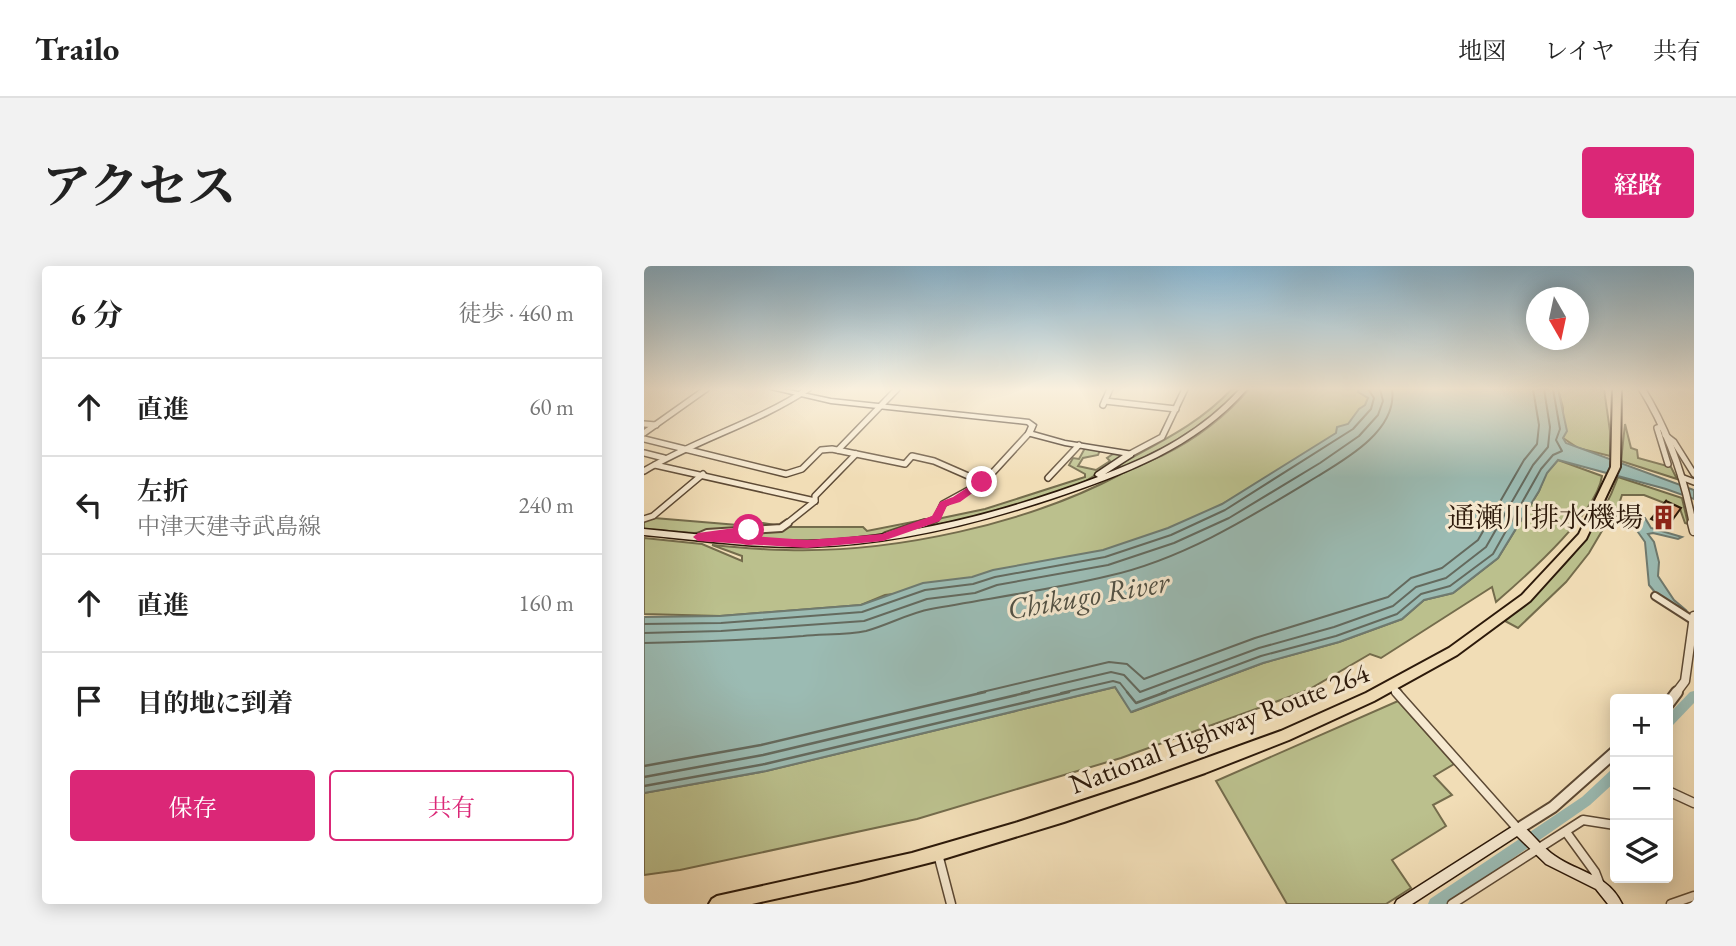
<!DOCTYPE html>
<html lang="ja">
<head>
<meta charset="utf-8">
<style>
	body { margin:0; font-family:"EB Garamond","Noto Serif JP",serif; background:#f2f2f2; color:#222 }
	.controls { position:absolute; right:21px; bottom:21px; display:grid; overflow:hidden; border-radius:7px; box-shadow:0 4px 18px #0003 }
	.controls button { width:63px; height:63px; display:grid; place-items:center; padding:0; border:0; border-bottom:2px solid #e0e0e0; background:#fff; color:#222; font:35px sans-serif }
	.compass { position:absolute; left:882px; top:21px; width:63px; height:63px; border-radius:50%; background:#fff; box-shadow:0 4px 18px #0003; rotate:171deg }
	.stop { position:absolute; width:21px; height:21px; margin:-16px; border:5px solid #db2777; border-radius:50%; background:#fff }
	.stop.end { background:#db2777; border-color:#fff; box-shadow:0 2px 7px #0008 }
	.list { margin:0; padding:0; list-style:none }
	h2 { display:flex; justify-content:space-between; align-items:center; height:91px; margin:0; padding:0 28px; font-size:30px }
	h2 small { font-size:23px; font-weight:400; color:#767676 }
	.list li { display:grid; grid-template-columns:46px 1fr auto; gap:21px; align-items:center; box-sizing:border-box; height:98px; padding:0 28px; border-top:2px solid #e0e0e0 }
	.list b { display:block; font-size:26px; white-space:nowrap }
	.list p { margin:0; font-size:23px; white-space:nowrap; color:#767676 }
	.list em { font-size:23px; font-style:normal; color:#767676 }
	.actions { display:flex; gap:14px; padding:21px 28px }
	.actions a { flex:1; padding:16px 0; border:2px solid #db2777; border-radius:7px; text-align:center; font-size:24px; color:#db2777 }
	.actions .main { background:#db2777; color:#fff }
	.icon { flex:none; width:38px; height:38px; fill:none; stroke:currentColor; stroke-width:2; stroke-linecap:round; stroke-linejoin:round }
	.map { position:relative; flex:none; width:1050px; height:638px; overflow:hidden; border-radius:7px }
	header { display:flex; align-items:center; gap:42px; box-sizing:border-box; height:98px; padding:0 35px; background:#fff; border-bottom:2px solid #e0e0e0 }
	header strong { font-size:33px }
	nav { display:flex; gap:38px; margin-inline-start:auto; font-size:24px }
	.intro { display:flex; align-items:center; justify-content:space-between; box-sizing:border-box; height:168px; padding:0 42px }
	h1 { margin:0; font-size:49px }
	.button { padding:18px 32px; border-radius:7px; background:#db2777; color:#fff; font-size:24px; font-weight:700 }
	main { display:flex; gap:42px; padding:0 42px }
	aside { flex:1; background:#fff; border-radius:7px; box-shadow:0 4px 18px #0003 }
	.map>svg:first-child { display:block }
	.green { fill:#bbc08d; stroke:#746c4c; stroke-width:2 }
	.water { fill:#9bbbb3; stroke:#6f7a6f; stroke-width:2 }
	.lines { fill:none; stroke-linecap:round; stroke-linejoin:round }
	.shore-far1 { stroke:#646a5e; stroke-width:2 }
	.shore { stroke:#646a5e; stroke-width:2.5 }
	.river { fill:#9bbbb3; fill-rule:evenodd }
	.minor-far2-casing { stroke:#5d4a35; stroke-width:8 }
	.minor-far1-casing { stroke:#5d4a35; stroke-width:10 }
	.minor-casing { stroke:#5d4a35; stroke-width:11 }
	.tertiary-far2-casing { stroke:#5d4a35; stroke-width:9 }
	.tertiary-far1-casing { stroke:#5d4a35; stroke-width:11 }
	.tertiary-casing { stroke:#5d4a35; stroke-width:14 }
	.secondary-casing { stroke:#2c190a; stroke-width:3 }
	.trunk-casing { stroke:#2c190a; stroke-width:4 }
	.minor-far2 { stroke:#f6e9d0; stroke-width:5 }
	.minor-far1 { stroke:#f6e9d0; stroke-width:6 }
	.minor { stroke:#f6e9d0; stroke-width:8 }
	.tertiary-far2 { stroke:#f6e9d0; stroke-width:6 }
	.tertiary-far1 { stroke:#f6e9d0; stroke-width:8 }
	.tertiary { stroke:#f6e9d0; stroke-width:10 }
	.secondary { fill:#f6e9d0; fill-rule:evenodd }
	.trunk { fill:#f1ddb6; fill-rule:evenodd }
	.wall { fill:#c2906d; stroke:#2c190a; stroke-width:2 }
	.building { fill:#e2a87f; stroke:#2c190a; stroke-width:2 }
	.route { fill:#db2777 }
	.labels { text-anchor:middle; dominant-baseline:central; stroke-width:6; stroke-linejoin:round; paint-order:stroke }
	.poi-label { font-size:28px; fill:#2c190a; stroke:#f6e9d0; text-anchor:end }
	.street-label { font-size:28px; fill:#2c190a; stroke:#f6e9d0 }
	.water-label { font-size:30px; font-style:italic; fill:#535245; stroke:#f6e9d0 }
</style>
</head>
<body>
<header>
<strong>Trailo</strong>
<nav><a>地図</a><a>レイヤ</a><a>共有</a></nav>
</header>
<div class="intro"><h1>アクセス</h1><a class="button">経路</a></div>
<main>
<aside>
<h2>6 分<small>徒歩 · 460 m</small></h2>
<ul class="list">
<li><svg class="icon" aria-label="ahead" viewBox="0 0 24 24"><path d="M12 20V5M6 11l6-6 6 6"/></svg><div><b>直進</b></div><em>60 m</em></li>
<li><svg class="icon" aria-label="left" viewBox="0 0 24 24"><path d="M17 20v-9H6M10 6l-5 5 5 5"/></svg><div><b>左折</b><p>中津天建寺武島線</p></div><em>240 m</em></li>
<li><svg class="icon" aria-label="ahead" viewBox="0 0 24 24"><path d="M12 20V5M6 11l6-6 6 6"/></svg><div><b>直進</b></div><em>160 m</em></li>
<li><svg class="icon" aria-label="arrive" viewBox="0 0 24 24"><path d="M6 21V4h12l-3 4 3 4H6"/></svg><div><b>目的地に到着</b></div></li>
</ul>
<div class="actions"><a class="main">保存</a><a>共有</a></div>
</aside>
<div class="map">
<svg width="1050" height="638" viewBox="0 0 1050 638">
	<rect width="100%" height="100%" fill="#f1ddb6"/>
	<filter id="stains"><feTurbulence type="fractalNoise" baseFrequency=".00286" numOctaves="4"/><feColorMatrix values="0 0 0 0 .2 0 0 0 0 .09 0 0 0 0 .02 0 0 0 .5 -.17"/></filter>
	<radialGradient id="worn" r=".72"><stop offset=".6" stop-color="#630" stop-opacity="0"/><stop offset="1" stop-color="#630" stop-opacity=".3"/></radialGradient>
	<g class="green">
		<path d="M588,123H597C556,166 507,191 453,212C502,181 547,166 588,123Z"/>
		<path d="M605,123H734L725,142L669,186L556,251L459,289L319,320L241,329L217,339L76,350L0,348V272L58,278L98,295V290L68,279C93,281 118,284 142,284C250,287 383,258 477,208C491,200 507,195 521,188C552,173 583,149 605,123Z"/>
		<path d="M914,123H960L966,165V190L934,182L919,172V142Z"/>
		<path d="M981,158L987,182L993,184L994,192L1027,201L1033,213L977,195Z"/>
		<path d="M441,182L456,184L454,189L439,192L434,200L452,204L466,195L463,192L469,188L479,189L477,193L437,218L359,245L249,268L298,252L341,243L441,211V208L425,199L429,192L435,193Z"/>
		<path d="M914,194L958,210C953,247 881,311 852,336L848,321L737,392L726,388L664,424L477,492L273,553L36,604L0,609V527L122,505L471,421L488,446L619,397L695,376L758,353L780,334L809,327L854,292L895,225L902,207Z"/>
		<path d="M974,211L1038,232L1044,258L1041,257L1036,243L1000,229H978L975,238L982,243L981,246L965,253L945,287L922,316L874,362L861,355C910,311 951,275 974,211Z"/>
		<path d="M10,252L94,259L119,257L137,260L50,267L0,263V254Z"/>
		<path d="M289,252C272,257 255,264 237,269C184,283 117,274 63,268L143,261H219L223,265Z"/>
		<path d="M754,435L810,498L790,510L808,529L789,539L802,560L748,594L767,622L742,638H643L572,515Z"/>
	</g>
	<g class="water">
		<path d="M714,123H914L923,165L919,172L922,177L1050,224V233L1022,223L914,194L903,207L895,225L854,292L809,327L780,334L758,353L695,376L619,397L487,446L471,421L122,505L0,527V351L76,350L217,339L279,317L328,311L349,304L459,284L524,262L578,238L692,167L693,161L704,158L715,143L721,139L724,132L714,126Z"/>
		<path d="M991,246L1001,252L1007,262L1038,271L1034,273L1009,267L1004,268L1010,276L1015,296L1014,310L1030,334L1043,345L1015,331L1005,319L1001,276L989,259L988,247Z"/>
	</g>
	<g class="lines">
		<g class="shore-far1">
			<path d="M0,358L77,357L218,346L281,324L329,318L351,311L461,291L527,269L581,244L709,163L727,143L730,132L724,123"/>
			<path d="M0,367L77,365L220,355L283,333L331,327L353,319L464,299L530,277L585,252L676,197L715,170L734,149L739,135L736,123"/>
			<path d="M0,377C53,376 106,374 159,370C179,368 202,369 222,365C244,359 265,347 287,343C346,332 406,324 464,310C540,293 608,250 674,210C704,192 754,163 748,123"/>
			<path d="M334,427L465,396L483,398L500,413L611,372L744,331L767,312L798,302L834,274L880,194L893,178L895,159L889,123"/>
			<path d="M378,427L467,406L480,409L496,426L615,382L690,361L749,340L772,321L802,312L842,281L889,199L904,181L906,161L900,123"/>
			<path d="M417,427L469,415L476,417L484,427"/>
			<path d="M518,427L617,390L692,370L753,348L777,328L806,320L849,288L897,203L909,189L918,185L912,174L916,163L909,123"/>
		</g>
		<g class="shore">
			<path d="M483,426L492,437L522,426"/>
			<path d="M0,500L117,479L341,426"/>
			<path d="M0,511L119,489L385,426"/>
			<path d="M0,520L121,498L425,426"/>
		</g>
		<g class="river">
			<path d="M1050,425V437L1028,460L1024,461V449L1046,426Z"/>
			<path d="M971,502V516L946,539L803,638H784L786,633L938,531L967,504Z"/>
		</g>
		<defs>
			<g id="minor-far2">
				<path d="M461,135L532,143"/>
				<path d="M459,139L466,123"/>
				<path d="M0,158L12,159"/>
				<path d="M1017,161L1013,162L1024,198"/>
				<path d="M0,167L62,123"/>
				<path d="M1021,169L1030,176L1050,208"/>
				<path d="M0,173L142,208L158,203L177,184L188,183L261,198L268,190L290,195L338,216"/>
				<path d="M194,184L253,123"/>
				<path d="M0,187L20,192"/>
				<path d="M486,188L518,171L541,123"/>
				<path d="M11,199L171,235"/>
				<path d="M0,205C53,173 113,157 164,123"/>
				<path d="M1037,211L1050,216"/>
				<path d="M404,212L435,179"/>
				<path d="M0,253L9,250L59,208"/>
				<path d="M141,259L171,235V230L212,188"/>
				<path d="M276,259L292,253L299,238L341,215L385,167"/>
			</g>
			<g id="minor-far1">
				<path d="M242,270L281,257"/>
				<path d="M54,271L63,267L137,262L144,257"/>
				<path d="M1011,330L1050,355"/>
				<path d="M748,421L754,427"/>
			</g>
			<g id="minor">
				<path d="M752,426L874,563"/>
				<path d="M1024,525L1050,537"/>
				<path d="M922,566L951,606L956,619"/>
				<path d="M294,588L307,638"/>
				<path d="M808,638L939,554L971,559"/>
				<path d="M1027,638L1050,630"/>
			</g>
			<path id="tertiary-far2" d="M998,123C1024,165 1040,210 1049,259"/>
			<g id="tertiary-far1">
				<path d="M1048,257L1050,265"/>
				<path d="M1032,427L1041,415L1050,350"/>
			</g>
			<g id="tertiary">
				<path d="M1024,438L1033,426"/>
				<path d="M874,563L909,541L971,486"/>
			</g>
			<g id="secondary">
				<path d="M127,123H140L187,133L385,154L392,159L389,166L421,175L489,186V190L461,208C514,188 557,165 596,123H603C552,182 479,209 407,233C329,259 247,279 164,281C109,282 54,274 0,269V263C54,268 109,276 164,275C264,272 361,246 454,211L451,209L452,207L479,189L421,179L383,169L382,167L385,160L383,158L187,137Z"/>
				<path d="M874,557L878,559C889,569 899,582 911,590C935,607 964,608 978,638H964L952,623L902,598L873,570L768,638H751L753,634Z"/>
			</g>
			<path id="trunk" d="M969,123H977L976,201L942,273L886,335L813,389L730,435L645,474L561,507L420,556L296,594L213,615L108,638H65L68,633L73,630L268,587L371,557L493,517L637,465L722,427L805,382L878,329L935,268L967,201Z"/>
		</defs>
		<use href="#minor-far2" class="minor-far2-casing"/>
		<use href="#minor-far1" class="minor-far1-casing"/>
		<use href="#minor" class="minor-casing"/>
		<use href="#tertiary-far2" class="tertiary-far2-casing"/>
		<use href="#tertiary-far1" class="tertiary-far1-casing"/>
		<use href="#tertiary" class="tertiary-casing"/>
		<use href="#secondary" class="secondary-casing"/>
		<use href="#trunk" class="trunk-casing"/>
		<use href="#minor-far2" class="minor-far2"/>
		<use href="#minor-far1" class="minor-far1"/>
		<use href="#minor" class="minor"/>
		<use href="#tertiary-far2" class="tertiary-far2"/>
		<use href="#tertiary-far1" class="tertiary-far1"/>
		<use href="#tertiary" class="tertiary"/>
		<use href="#secondary" class="secondary"/>
		<use href="#trunk" class="trunk"/>
	</g>
	<path class="wall" d="M1022,235L1029,253L1022,260L1007,253Z"/>
	<path class="building" d="M1022,235L1037,242L1029,253L1014,246Z"/>
	<linearGradient id="sky" x2="0" y2="1"><stop stop-color="#89b7d3"/><stop offset="0.58" stop-color="#f9f0de"/><stop offset="1" stop-color="#f9f0de" stop-opacity="0"/></linearGradient>
	<rect width="1050" height="212" fill="url(#sky)"/>
	<path class="route" d="M338,212L342,216L341,218L316,236L303,240L296,255L239,275L163,282L54,275L49,271L54,267L105,260L109,261V266L92,269L163,274L238,268L288,250L296,236L309,231Z"/>
	<defs>
		<symbol id="building-bare" viewBox="-9 -9 18 18"><path d="M-4-6H4V6H1V3H-1V6H-4ZM-2.5-4.3h1.7v1.8h-1.7ZM.8-4.3h1.7v1.8H.8ZM-2.5-1h1.7V.8h-1.7ZM.8-1h1.7V.8H.8Z" fill="#8f2418" stroke="#f6e9d0" stroke-width="2.5" paint-order="stroke"/></symbol>
	</defs>
	<g fill-rule="evenodd">
		<use href="#building-bare" x="1002" y="234" width="35" height="35"/>
	</g>
	<g class="labels">
		<g class="poi-label">
			<text x="999" y="251">通瀬川排水機場</text>
		</g>
		<g class="street-label">
			<text transform="translate(575 462) rotate(-21)">National Highway Route 264</text>
		</g>
		<g class="water-label">
			<text transform="translate(444 329) rotate(-10)">Chikugo River</text>
		</g>
	</g>
	<rect width="100%" height="100%" filter="url(#stains)"/>
	<rect width="100%" height="100%" fill="url(#worn)"/>
</svg>
<div class="controls">
<button>+</button>
<button>−</button>
<button><svg class="icon" aria-label="layers" viewBox="0 0 24 24"><path d="M12 4l9 5-9 5-9-5zM3 14l9 5 9-5"/></svg></button>
</div>
<svg class="compass" viewBox="-18 -18 36 36"><path d="M0-13l5 13h-10z" fill="#e53935"/><path d="M0 13l5-13h-10z" fill="#767676"/></svg>
<div class="stop" style="left:105px;top:264px"></div>
<div class="stop end" style="left:338px;top:216px"></div>
</div>
</main>
</body>
</html>
